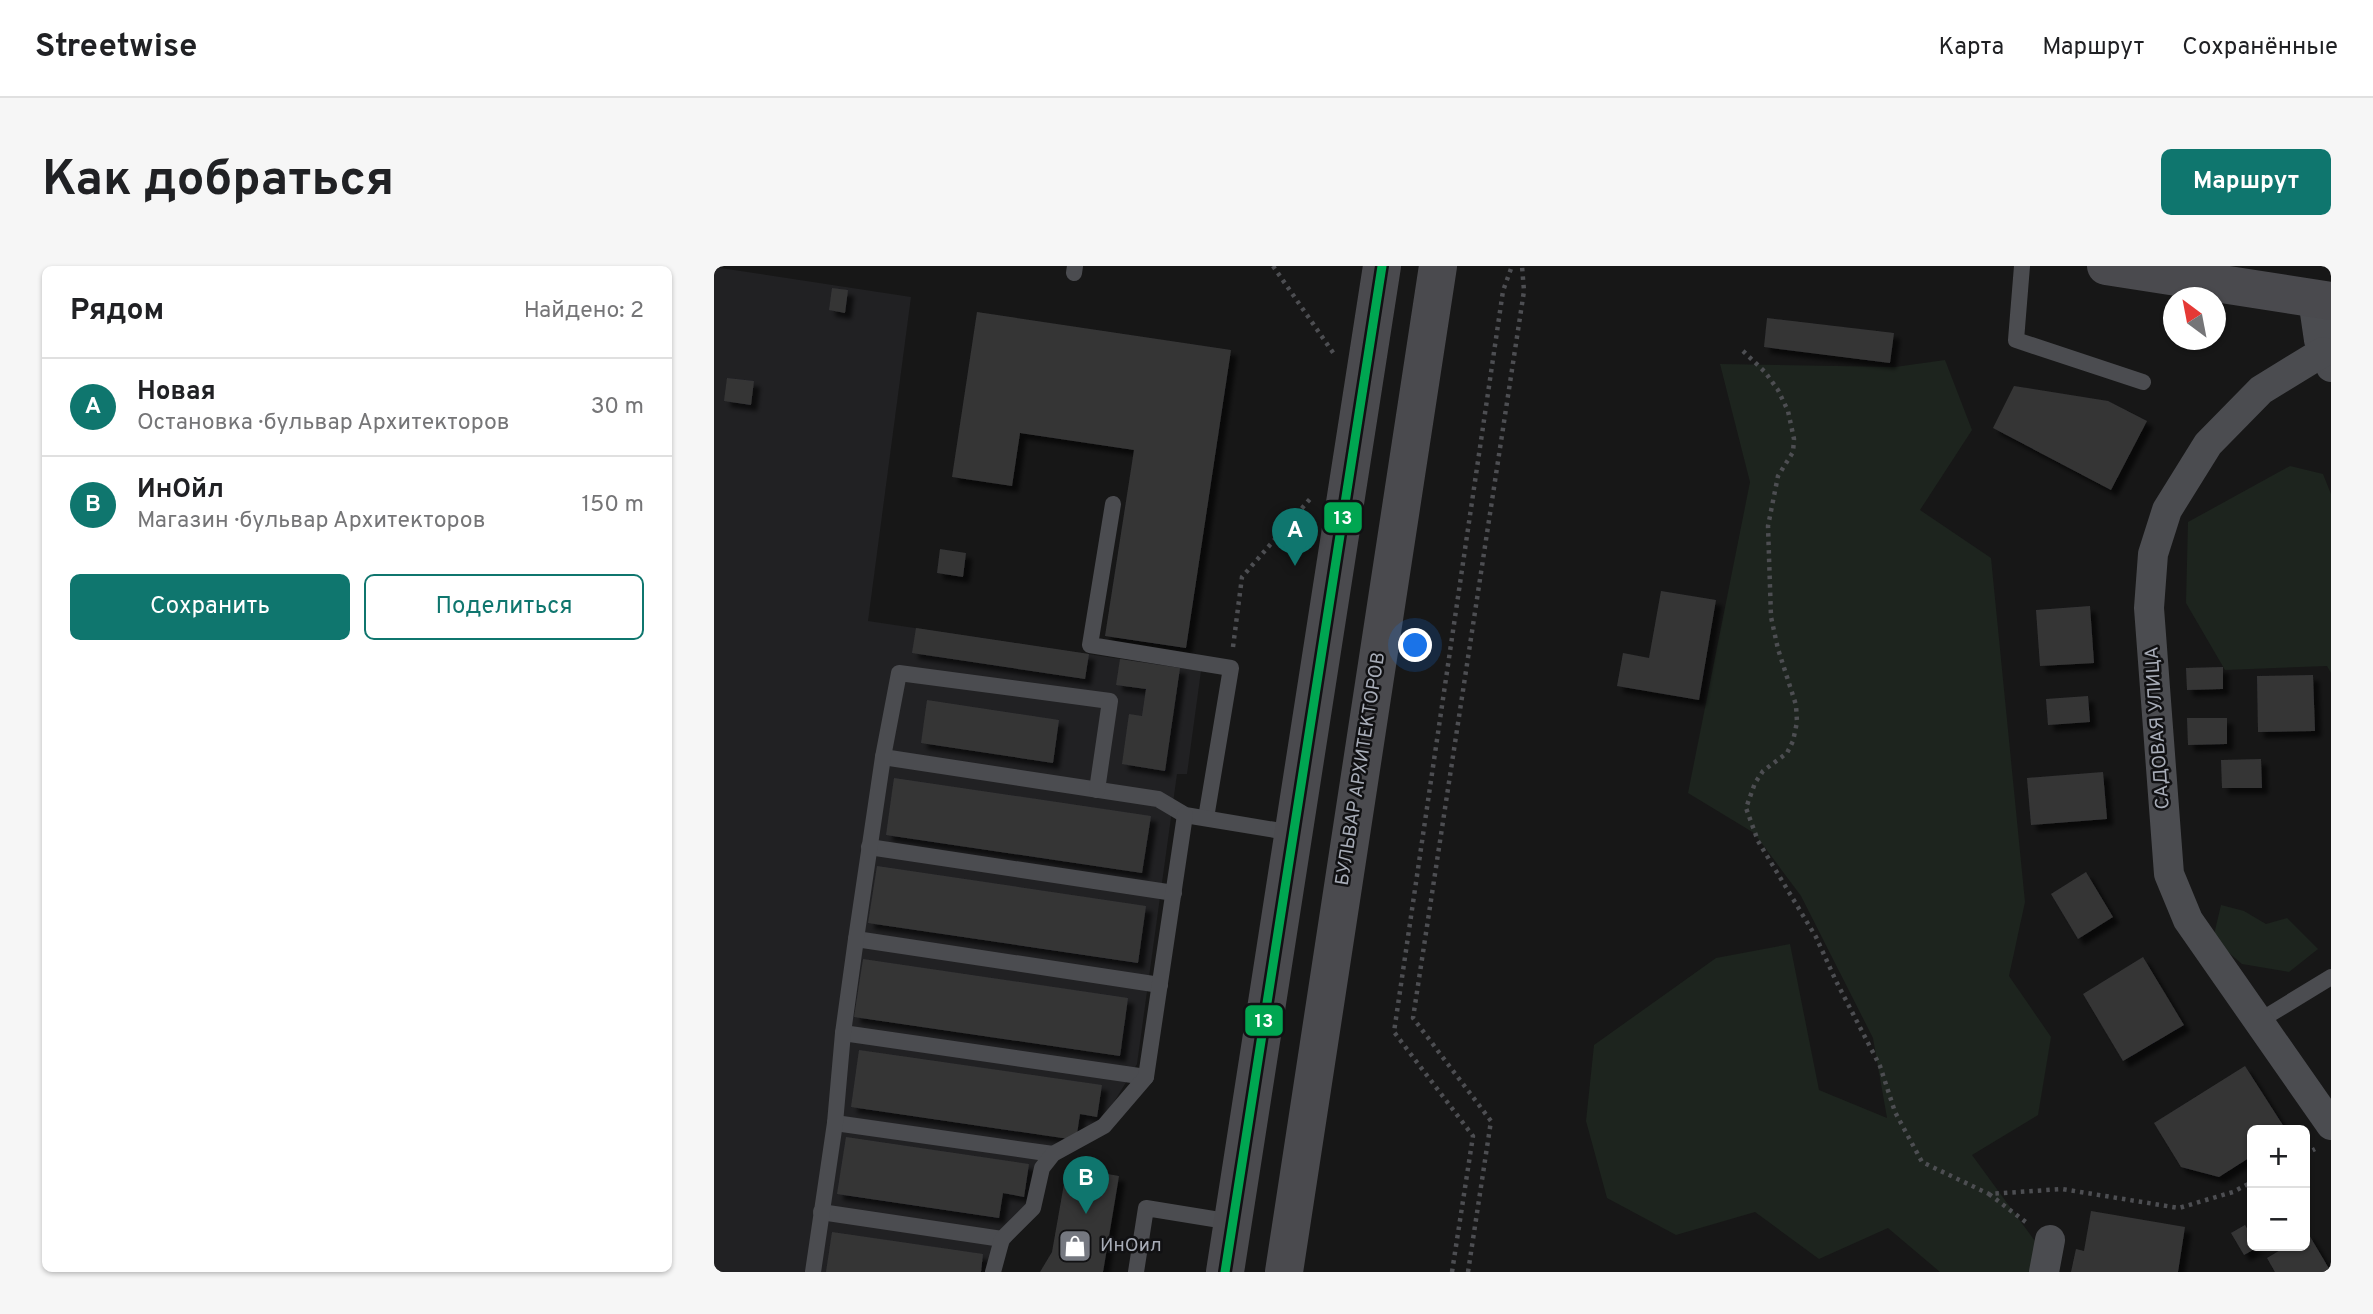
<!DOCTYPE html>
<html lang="ru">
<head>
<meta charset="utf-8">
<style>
	body { margin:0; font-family:Overpass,sans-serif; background:#f6f6f6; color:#202124 }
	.controls { position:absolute; right:21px; bottom:21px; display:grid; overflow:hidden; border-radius:10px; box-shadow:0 2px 5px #0004 }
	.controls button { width:63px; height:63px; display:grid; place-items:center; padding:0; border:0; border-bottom:2px solid #e0e0e0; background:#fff; color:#202124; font:35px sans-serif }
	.compass { position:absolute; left:1449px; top:21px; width:63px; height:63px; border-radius:50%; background:#fff; box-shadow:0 2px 5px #0004; rotate:328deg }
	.you { position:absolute; left:702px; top:380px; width:24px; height:24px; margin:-18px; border:5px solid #fff; border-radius:50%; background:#1a73e8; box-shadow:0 0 0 10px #1a73e833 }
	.badge { display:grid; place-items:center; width:46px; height:46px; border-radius:50%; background:#0f766e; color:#fff; font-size:23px; font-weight:700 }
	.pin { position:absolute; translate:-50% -58px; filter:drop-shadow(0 2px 4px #0008) }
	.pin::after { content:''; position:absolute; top:37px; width:24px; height:21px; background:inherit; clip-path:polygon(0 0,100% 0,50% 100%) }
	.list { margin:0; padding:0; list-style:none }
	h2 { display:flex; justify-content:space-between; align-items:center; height:91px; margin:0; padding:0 28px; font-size:30px }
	h2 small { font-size:23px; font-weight:400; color:#757577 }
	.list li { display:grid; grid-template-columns:46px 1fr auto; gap:21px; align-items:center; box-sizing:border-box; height:98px; padding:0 28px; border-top:2px solid #e0e0e0 }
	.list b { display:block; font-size:26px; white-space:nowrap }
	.list p { margin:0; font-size:23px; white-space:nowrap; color:#757577 }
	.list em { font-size:23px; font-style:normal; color:#757577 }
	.actions { display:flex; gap:14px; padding:21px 28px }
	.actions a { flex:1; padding:16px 0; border:2px solid #0f766e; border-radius:10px; text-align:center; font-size:24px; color:#0f766e }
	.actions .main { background:#0f766e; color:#fff }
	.map { position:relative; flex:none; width:1617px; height:1006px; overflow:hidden; border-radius:10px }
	header { display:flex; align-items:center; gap:42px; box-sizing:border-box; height:98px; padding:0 35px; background:#fff; border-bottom:2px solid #e0e0e0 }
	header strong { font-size:33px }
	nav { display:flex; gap:38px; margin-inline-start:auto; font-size:24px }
	.intro { display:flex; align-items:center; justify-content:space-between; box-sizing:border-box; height:168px; padding:0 42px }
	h1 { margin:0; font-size:49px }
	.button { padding:18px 32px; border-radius:10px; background:#0f766e; color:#fff; font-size:24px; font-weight:700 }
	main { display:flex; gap:42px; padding:0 42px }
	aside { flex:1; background:#fff; border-radius:10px; box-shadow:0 2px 5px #0004 }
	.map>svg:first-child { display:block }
	.built { fill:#212123 }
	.green { fill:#1d241e }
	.building { fill:#353536; filter:url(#shadow) }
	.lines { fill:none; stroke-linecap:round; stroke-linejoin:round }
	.path { stroke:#4d4e52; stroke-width:4.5; stroke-dasharray:3.5 5; stroke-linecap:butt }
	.lane { stroke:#4b4c50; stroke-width:16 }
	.street { stroke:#4b4c50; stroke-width:30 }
	.secondary { stroke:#4a4a4e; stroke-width:38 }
	.bus-1-casing { stroke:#111113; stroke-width:14 }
	.bus-1 { stroke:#00a651; stroke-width:9 }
	.labels { text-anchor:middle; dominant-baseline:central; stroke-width:5; stroke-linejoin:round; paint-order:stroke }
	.street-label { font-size:19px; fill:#a8adb8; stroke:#111113 }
	.poi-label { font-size:19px; fill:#a8adb8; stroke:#111113; text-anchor:start }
	.line-badge { stroke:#111113; stroke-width:2.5 }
	.badge-label { font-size:19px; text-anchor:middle; font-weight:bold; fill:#fff }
</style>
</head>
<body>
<header>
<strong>Streetwise</strong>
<nav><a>Карта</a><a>Маршрут</a><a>Сохранённые</a></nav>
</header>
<div class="intro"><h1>Как добраться</h1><a class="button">Маршрут</a></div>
<main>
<aside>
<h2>Рядом<small>Найдено: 2</small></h2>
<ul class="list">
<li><span class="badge">A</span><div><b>Новая</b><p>Остановка · бульвар Архитекторов</p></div><em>30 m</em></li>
<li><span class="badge">B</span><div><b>ИнОйл</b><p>Магазин · бульвар Архитекторов</p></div><em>150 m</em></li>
</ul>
<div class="actions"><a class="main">Сохранить</a><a>Поделиться</a></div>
</aside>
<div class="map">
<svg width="1617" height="1006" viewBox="0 0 1617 1006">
	<defs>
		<filter id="shadow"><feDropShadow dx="6" dy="6" stdDeviation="2" flood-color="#0009"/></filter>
	</defs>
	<rect width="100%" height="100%" fill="#171717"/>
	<path class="built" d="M0,1L197,31L154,355L487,405L473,508H463L423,798L388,856L327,891L305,962L279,1006H0Z"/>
	<g class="green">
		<path d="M1231,94L1258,164L1206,244L1277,292L1311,636L1295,710L1337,771L1324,849L1258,889L1326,982L1321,1006H1226L1174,962L1105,993L1041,946L962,969L893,932L872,855L880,779L1002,692L1076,678L1105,824L1173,852L1159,772L1087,630L1040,567L974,527L1036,216L1006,98L1181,101Z"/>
		<path d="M1576,200L1609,208L1617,228V407L1613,400L1511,404L1472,337L1474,256Z"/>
		<path d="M1507,639L1530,645L1552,658L1573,652L1604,683L1575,706L1528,698L1499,673Z"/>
	</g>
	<g class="building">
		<path d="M118,22L134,24L131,47L115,44Z"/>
		<path d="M263,46L517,84L472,382L391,370L420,184L306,167L298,220L238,211Z"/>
		<path d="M1053,52L1180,67L1176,97L1050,81Z"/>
		<path d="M13,112L40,115L37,139L10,135Z"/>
		<path d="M1300,120L1394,135L1433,155L1397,224L1279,162Z"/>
		<path d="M226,283L252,287L249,311L223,307Z"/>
		<path d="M947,325L1002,334L985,434L903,420L909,387L935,392Z"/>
		<path d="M1376,340L1380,397L1326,400L1322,344Z"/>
		<path d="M202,362L375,388L371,413L198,387Z"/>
		<path d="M406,393L466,402L451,505L408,498L415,448L428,450L432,423L402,419Z"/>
		<path d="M1509,401V423L1473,424L1472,402Z"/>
		<path d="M1599,409L1601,465L1544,466L1543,410Z"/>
		<path d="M1374,430L1376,456L1334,459L1332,433Z"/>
		<path d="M213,434L345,454L339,497L207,477Z"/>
		<path d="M1473,452H1513V478L1474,479Z"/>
		<path d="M1547,493L1548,522H1508L1507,494Z"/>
		<path d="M1389,506L1393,553L1317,559L1313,512Z"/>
		<path d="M180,512L437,550L428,607L172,569Z"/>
		<path d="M163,600L432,640L424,697L154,657Z"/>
		<path d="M1372,606L1399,651L1364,673L1337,628Z"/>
		<path d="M1429,691L1470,759L1409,795L1369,728Z"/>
		<path d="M149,693L414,732L406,790L140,751Z"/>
		<path d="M145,784L388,819L383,851L366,848L362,874L137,841Z"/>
		<path d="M1531,800L1572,864H1538V890L1505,911L1467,901L1440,857Z"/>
		<path d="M132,871L315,898L310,931L289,927L285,952L123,928Z"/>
		<path d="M353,901L405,910L389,1006H326L338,986Z"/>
		<path d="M1377,945L1471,961L1464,1006H1357L1362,983L1370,985Z"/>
		<path d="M1531,959L1538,971V980H1546L1530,989L1517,967Z"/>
		<path d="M118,966L269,988L267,1006H112Z"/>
		<path d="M1594,967L1617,1006H1561L1553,992L1573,980H1591V969Z"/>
	</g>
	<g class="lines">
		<g class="path">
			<path d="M559,0L620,88"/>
			<path d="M1029,85L1051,106L1064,124L1074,145L1080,173L1079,186L1064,210L1054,260L1057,351L1064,383L1082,439L1083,456L1079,475L1073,487L1049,505L1041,517L1032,542L1044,575L1102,671L1122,715L1166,800L1181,846L1208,896L1275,928L1348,923L1465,942L1519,926L1538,916"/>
			<path d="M519,381L528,311L596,233"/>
			<path d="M1591,888L1601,883"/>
			<path d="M1275,928L1313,957"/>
			<path d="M738,1006L759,870L680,766L789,25L798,0"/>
			<path d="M754,1006L777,855L699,752L810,25L808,0"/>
		</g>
		<g class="lane">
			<path d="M1308,0L1302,74L1429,116"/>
			<path d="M360,7L361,0"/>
			<path d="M399,238L376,379L517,402L492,552"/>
			<path d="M169,491L444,533L471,549L579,567"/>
			<path d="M155,581L460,627"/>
			<path d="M142,673L446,719"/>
			<path d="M1545,755L1617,711"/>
			<path d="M129,767L432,811"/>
			<path d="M121,857L339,888"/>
			<path d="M107,946L288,973"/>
			<path d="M99,1006L121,857L129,767L142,673L169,491L185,407L396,435L383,524"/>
			<path d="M279,1006L288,973L319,942L328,902L339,888L390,860L432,811L471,549"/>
			<path d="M422,1006L432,942L518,956"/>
		</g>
		<g class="street">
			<path d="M1599,33L1605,74L1617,101"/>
			<path d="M1609,86L1547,124L1494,178L1453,244L1439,288L1435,342L1455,608L1474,654L1617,859"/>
			<path d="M1330,1006L1336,974"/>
		</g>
		<g class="secondary">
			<path d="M1392,0L1617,35"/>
			<path d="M511,1006L668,0"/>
			<path d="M570,1006L724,0"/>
		</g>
		<defs>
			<path id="bus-1" d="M511,1006L668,0"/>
		</defs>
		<use href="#bus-1" class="bus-1-casing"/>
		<use href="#bus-1" class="bus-1"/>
	</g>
	<defs>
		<symbol id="shop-square" viewBox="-11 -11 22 22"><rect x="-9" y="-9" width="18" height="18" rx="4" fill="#757880" stroke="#111113"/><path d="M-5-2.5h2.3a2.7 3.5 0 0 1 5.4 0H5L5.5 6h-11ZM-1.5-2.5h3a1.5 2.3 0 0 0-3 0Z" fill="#fff"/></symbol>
	</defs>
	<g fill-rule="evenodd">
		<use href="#shop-square" x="342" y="961" width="38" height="38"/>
	</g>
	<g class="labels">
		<g class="street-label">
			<text transform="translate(1444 462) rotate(-94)">САДОВАЯ УЛИЦА</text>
			<text transform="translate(647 503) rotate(-81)">БУЛЬВАР АРХИТЕКТОРОВ</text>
		</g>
		<g class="poi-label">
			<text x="386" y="980">ИнОил</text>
		</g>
	</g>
	<g class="line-badge">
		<rect x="609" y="235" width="40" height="33" rx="7" fill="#00a651"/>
		<rect x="530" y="738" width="40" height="33" rx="7" fill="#00a651"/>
	</g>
	<g class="badge-label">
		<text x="629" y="258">13</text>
		<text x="550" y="761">13</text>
	</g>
</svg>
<div class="controls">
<button>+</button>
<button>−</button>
</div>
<svg class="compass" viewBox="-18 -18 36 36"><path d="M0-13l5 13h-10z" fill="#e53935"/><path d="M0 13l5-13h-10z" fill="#757577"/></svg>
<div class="you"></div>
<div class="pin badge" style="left:581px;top:300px">A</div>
<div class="pin badge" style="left:372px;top:948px">B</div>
</div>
</main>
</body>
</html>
